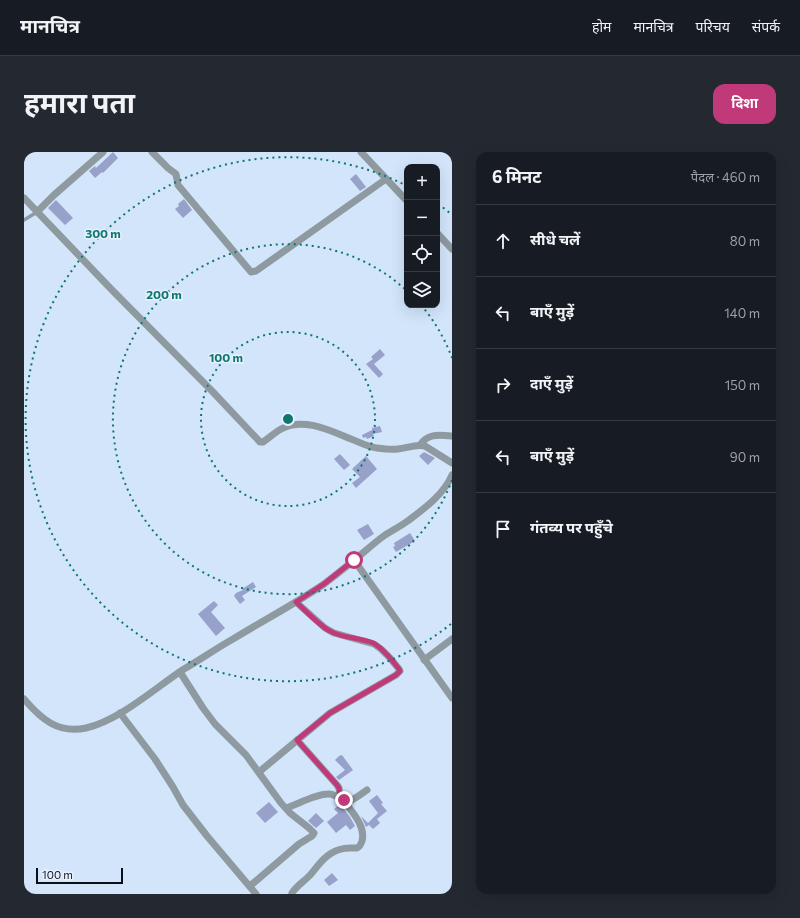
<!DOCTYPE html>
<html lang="hi">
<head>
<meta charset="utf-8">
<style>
	body { margin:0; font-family:Commissioner,"Noto Sans Devanagari",sans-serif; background:#242831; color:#f1f3f6 }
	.controls { position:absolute; right:12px; top:12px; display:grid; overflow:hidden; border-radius:8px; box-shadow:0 4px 16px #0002 }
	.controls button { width:36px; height:36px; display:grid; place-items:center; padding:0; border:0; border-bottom:1px solid #363941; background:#171b24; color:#f1f3f6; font:20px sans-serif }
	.scale { position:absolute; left:12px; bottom:10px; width:87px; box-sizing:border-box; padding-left:4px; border:2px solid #0a1017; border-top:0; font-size:11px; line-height:14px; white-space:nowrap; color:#0a1017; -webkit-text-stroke:3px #e6f1ff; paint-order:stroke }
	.stop { position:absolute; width:12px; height:12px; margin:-9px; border:3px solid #c03979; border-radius:50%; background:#fff }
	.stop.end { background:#c03979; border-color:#fff; box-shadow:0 1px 4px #0008 }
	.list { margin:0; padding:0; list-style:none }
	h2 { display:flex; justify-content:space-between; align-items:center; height:52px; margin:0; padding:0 16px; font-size:17px }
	h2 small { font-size:13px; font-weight:400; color:#9ea1a6 }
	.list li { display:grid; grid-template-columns:26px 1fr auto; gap:12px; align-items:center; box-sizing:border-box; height:72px; padding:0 16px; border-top:1px solid #363941 }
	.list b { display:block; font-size:15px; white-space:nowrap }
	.list em { font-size:13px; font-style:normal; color:#9ea1a6 }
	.icon { flex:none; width:22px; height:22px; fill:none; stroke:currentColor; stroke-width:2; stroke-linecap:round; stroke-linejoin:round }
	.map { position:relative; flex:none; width:428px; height:742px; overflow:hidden; border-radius:12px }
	header { display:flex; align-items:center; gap:24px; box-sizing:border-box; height:56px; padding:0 20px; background:#171b24; border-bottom:1px solid #363941 }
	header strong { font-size:19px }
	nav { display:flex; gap:22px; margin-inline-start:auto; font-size:14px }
	.intro { display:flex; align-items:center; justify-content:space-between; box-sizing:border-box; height:96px; padding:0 24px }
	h1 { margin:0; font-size:28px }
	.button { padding:10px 18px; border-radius:12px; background:#c03979; color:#fff; font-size:14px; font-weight:700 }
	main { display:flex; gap:24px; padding:0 24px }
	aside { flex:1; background:#171b24; border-radius:12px; box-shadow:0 4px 16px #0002 }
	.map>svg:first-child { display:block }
	.building { fill:#97a1ca }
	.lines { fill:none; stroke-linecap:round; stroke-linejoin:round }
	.service { stroke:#8e9aa0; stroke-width:3.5 }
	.minor { stroke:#8e9aa0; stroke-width:7 }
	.route { stroke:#c03979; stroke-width:5 }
	.ring { fill:none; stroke:#0f766e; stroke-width:2; stroke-dasharray:2 4 }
	.centre { fill:#0f766e; stroke:#e6f1ff; stroke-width:2 }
	.ring-label { font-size:12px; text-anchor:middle; font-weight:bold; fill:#0f766e; stroke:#e6f1ff; stroke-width:3; stroke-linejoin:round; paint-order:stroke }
</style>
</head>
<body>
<header>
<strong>मानचित्र</strong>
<nav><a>होम</a><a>मानचित्र</a><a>परिचय</a><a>संपर्क</a></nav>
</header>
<div class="intro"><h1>हमारा पता</h1><a class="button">दिशा</a></div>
<main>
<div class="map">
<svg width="428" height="742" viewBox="0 0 428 742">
	<rect width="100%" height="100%" fill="#d2e5fb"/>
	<g class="building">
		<path d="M89,0L94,6L79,21L78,20L71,26L65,19L71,14L72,16Z"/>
		<path d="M332,22L342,35L336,39L326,27Z"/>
		<path d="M160,47L168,58L159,66L151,57L155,54L154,52Z"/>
		<path d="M32,48L49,66L41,73L24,56Z"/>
		<path d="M356,197L361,203L350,212L359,222L355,226L342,212L349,207L347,205Z"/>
		<path d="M356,274L358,280L349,282L350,284L343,287L342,285L339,286L338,283L348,278V276Z"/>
		<path d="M400,300L411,306L404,313L395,304Z"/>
		<path d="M316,302L326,313L320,318L310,307Z"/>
		<path d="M342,304L353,317L332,336L328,331L336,325L328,317Z"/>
		<path d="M344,372L350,382L340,388L333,378Z"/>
		<path d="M386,381L391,389L372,400L369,395L371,394L370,391Z"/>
		<path d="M229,430L232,435L218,444L221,448L216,452L210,444L212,441L219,438L218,437Z"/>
		<path d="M190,449L194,453L187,460L201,476L192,484L174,462Z"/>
		<path d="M318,603L329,618L315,628L312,625L321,618L311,608L315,604Z"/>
		<path d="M353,643L359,651L357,652L363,659L353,667L356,671L349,677L345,673L342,675L337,664L344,671L354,661L345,649Z"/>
		<path d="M245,650L254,660L241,671L232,661Z"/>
		<path d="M316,652L326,665L331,674L326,678L322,673L312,681L303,670L314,661L310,657Z"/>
		<path d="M292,661L300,669L292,676L284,669Z"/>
		<path d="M308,721L314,728L305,734L300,728Z"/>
	</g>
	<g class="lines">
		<path class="service" d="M0,68L13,60"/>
		<g class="minor">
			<path d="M128,0L144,16L152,22L154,33L227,120L232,119L362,27"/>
			<path d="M337,0L383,49"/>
			<path d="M0,46L88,138L188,239L236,290H239C245,286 250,281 257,277C279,265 305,278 327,287C335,290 344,295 353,296C360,297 367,298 374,297C383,296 392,292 401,294L428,311"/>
			<path d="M13,60L30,43L79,0"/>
			<path d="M413,81L428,97"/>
			<path d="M396,293C404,281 415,283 428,284"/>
			<path d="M330,408L428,546"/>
			<path d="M400,508L428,487"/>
			<path d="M156,520L179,556L191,572L222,603L257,651L266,661L285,676L290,681L288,684L275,692L226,734"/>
			<path d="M0,547C17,567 34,582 62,576C96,568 131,536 160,517C177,507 193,496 209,487C240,468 271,452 300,432C313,422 327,411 340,400C347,394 354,388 361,383C369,378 377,374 385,368C401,356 420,342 428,323"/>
			<path d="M96,561L131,607L149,635L159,653L183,684L232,742"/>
			<path d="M273,588L313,633L315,636L316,646"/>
			<path d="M235,620L306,561L372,523L376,519L375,517L366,506L357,497L350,492L310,481L301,476L272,450"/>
			<path d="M262,656C274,652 292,642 304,642C312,641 317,650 324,649C329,649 338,641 343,638"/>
			<path d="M268,741C273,733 281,729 287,722C293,715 298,707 306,702C312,698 319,696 326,696C327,696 332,696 333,696C336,695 337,692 338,689C342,674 328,660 320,649"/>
		</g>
	</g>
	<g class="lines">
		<path class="route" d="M320,648L316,646L315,636L313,633L273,588L306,561L372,523L376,519L375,517C368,508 359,496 349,491C336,486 322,486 310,481C298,477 282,459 272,450L300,432L330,408"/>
	</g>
	<g class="ring">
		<circle cx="264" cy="267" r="87"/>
		<path d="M428 328A175 175 0 1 1 382 138M397 153A175 175 0 0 1 428 206"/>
		<path d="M427 472A262 262 0 1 1 383 34M414 52A262 262 0 0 1 427 62"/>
	</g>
	<circle cx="264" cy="267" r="6" class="centre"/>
	<g class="ring-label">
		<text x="79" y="86">300 m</text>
		<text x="140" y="147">200 m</text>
		<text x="202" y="210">100 m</text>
	</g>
</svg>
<div class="controls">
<button>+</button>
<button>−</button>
<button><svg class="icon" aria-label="locate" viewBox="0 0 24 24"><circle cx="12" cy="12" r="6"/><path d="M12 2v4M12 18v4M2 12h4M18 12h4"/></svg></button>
<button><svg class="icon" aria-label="layers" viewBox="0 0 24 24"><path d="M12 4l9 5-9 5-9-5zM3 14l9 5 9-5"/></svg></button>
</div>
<div class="scale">100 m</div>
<div class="stop" style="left:330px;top:408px"></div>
<div class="stop end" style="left:320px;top:648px"></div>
</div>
<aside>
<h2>6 मिनट<small>पैदल · 460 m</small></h2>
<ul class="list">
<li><svg class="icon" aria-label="ahead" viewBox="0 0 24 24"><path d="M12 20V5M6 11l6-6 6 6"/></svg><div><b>सीधे चलें</b></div><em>80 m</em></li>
<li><svg class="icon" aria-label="left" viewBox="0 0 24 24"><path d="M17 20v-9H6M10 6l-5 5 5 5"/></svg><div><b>बाएँ मुड़ें</b></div><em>140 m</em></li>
<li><svg class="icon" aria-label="right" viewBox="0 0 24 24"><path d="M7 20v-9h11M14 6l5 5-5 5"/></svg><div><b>दाएँ मुड़ें</b></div><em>150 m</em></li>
<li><svg class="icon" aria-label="left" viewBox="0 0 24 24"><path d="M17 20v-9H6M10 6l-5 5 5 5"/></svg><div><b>बाएँ मुड़ें</b></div><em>90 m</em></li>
<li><svg class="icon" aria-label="arrive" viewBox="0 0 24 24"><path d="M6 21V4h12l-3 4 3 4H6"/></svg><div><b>गंतव्य पर पहुँचे</b></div></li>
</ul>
</aside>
</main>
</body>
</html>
